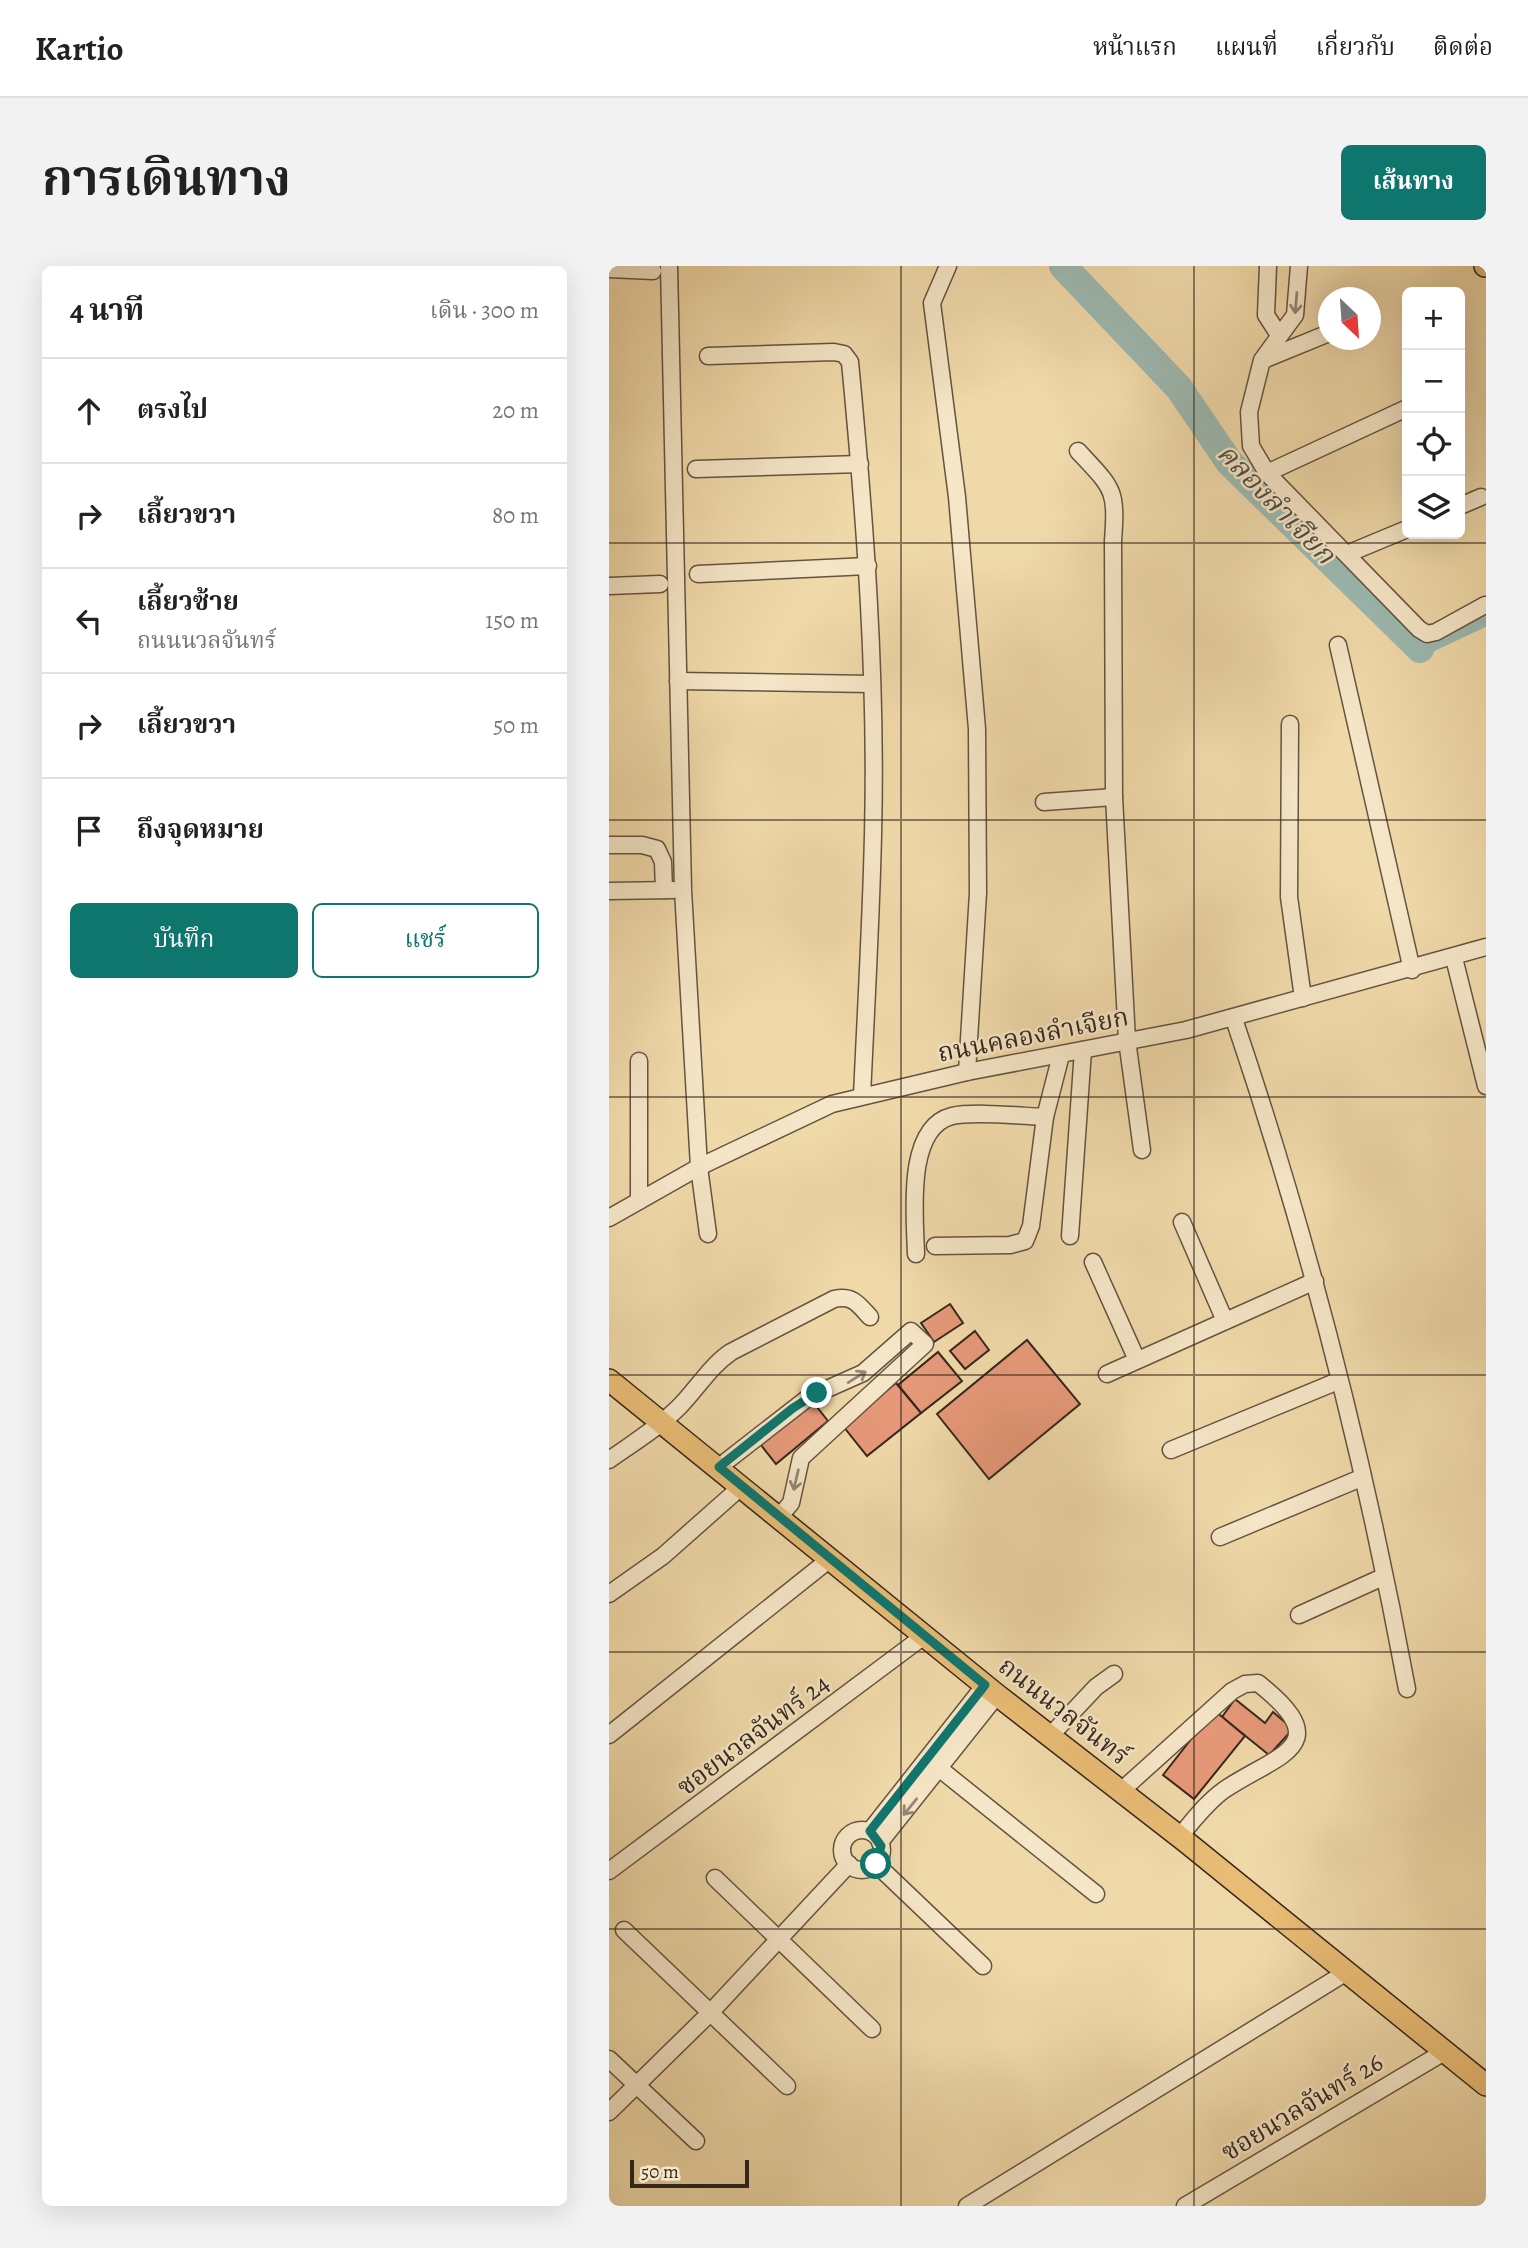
<!DOCTYPE html>
<html lang="th">
<head>
<meta charset="utf-8">
<style>
	body { margin:0; font-family:Alegreya,"Noto Serif Thai",serif; background:#f2f2f2; color:#222 }
	.controls { position:absolute; right:21px; top:21px; display:grid; overflow:hidden; border-radius:10px; box-shadow:0 7px 28px #0002 }
	.controls button { width:63px; height:63px; display:grid; place-items:center; padding:0; border:0; border-bottom:2px solid #e0e0e0; background:#fff; color:#222; font:35px sans-serif }
	.compass { position:absolute; left:709px; top:21px; width:63px; height:63px; border-radius:50%; background:#fff; box-shadow:0 7px 28px #0002; rotate:155deg }
	.scale { position:absolute; left:21px; bottom:18px; width:119px; box-sizing:border-box; padding-left:7px; border:4px solid #36271d; border-top:0; font-size:19px; line-height:24px; white-space:nowrap; color:#36271d; -webkit-text-stroke:5px #f5e6c7; paint-order:stroke }
	.stop { position:absolute; width:21px; height:21px; margin:-16px; border:5px solid #0f766e; border-radius:50%; background:#fff }
	.stop.end { background:#0f766e; border-color:#fff; box-shadow:0 2px 7px #0008 }
	.list { margin:0; padding:0; list-style:none }
	h2 { display:flex; justify-content:space-between; align-items:center; height:91px; margin:0; padding:0 28px; font-size:30px }
	h2 small { font-size:23px; font-weight:400; color:#767676 }
	.list li { display:grid; grid-template-columns:46px 1fr auto; gap:21px; align-items:center; box-sizing:border-box; height:105px; padding:0 28px; border-top:2px solid #e0e0e0 }
	.list b { display:block; font-size:26px; white-space:nowrap }
	.list p { margin:0; font-size:23px; white-space:nowrap; color:#767676 }
	.list em { font-size:23px; font-style:normal; color:#767676 }
	.actions { display:flex; gap:14px; padding:21px 28px }
	.actions a { flex:1; padding:16px 0; border:2px solid #0f766e; border-radius:10px; text-align:center; font-size:24px; color:#0f766e }
	.actions .main { background:#0f766e; color:#fff }
	.icon { flex:none; width:38px; height:38px; fill:none; stroke:currentColor; stroke-width:2; stroke-linecap:round; stroke-linejoin:round }
	.map { position:relative; flex:none; width:877px; height:1940px; overflow:hidden; border-radius:10px }
	header { display:flex; align-items:center; gap:42px; box-sizing:border-box; height:98px; padding:0 35px; background:#fff; border-bottom:2px solid #e0e0e0 }
	header strong { font-size:33px }
	nav { display:flex; gap:38px; margin-inline-start:auto; font-size:24px }
	.intro { display:flex; align-items:center; justify-content:space-between; box-sizing:border-box; height:168px; padding:0 42px }
	h1 { margin:0; font-size:49px }
	.button { padding:18px 32px; border-radius:10px; background:#0f766e; color:#fff; font-size:24px; font-weight:700 }
	main { display:flex; gap:42px; padding:0 42px }
	aside { flex:1; background:#fff; border-radius:10px; box-shadow:0 7px 28px #0002 }
	.map>svg:first-child { display:block }
	.lines { fill:none; stroke-linecap:round; stroke-linejoin:round }
	.canal { stroke:#9cb9b0; stroke-width:16 }
	.river { stroke:#9cb9b0; stroke-width:28 }
	.building { fill:#e69979; stroke:#36271d; stroke-width:2 }
	.minor-casing { stroke:#645440; stroke-width:19 }
	.major-casing { stroke:#36271d; stroke-width:24 }
	.minor { stroke:#f5e6c7; stroke-width:16 }
	.major { stroke:#e8bc74; stroke-width:21 }
	.oneway { stroke:#968672 }
	.route { stroke:#0f766e; stroke-width:9 }
	.grid { fill:none; stroke:#36271d; stroke-width:2; stroke-opacity:0.55 }
	.labels { text-anchor:middle; dominant-baseline:central; stroke-width:5; stroke-linejoin:round; paint-order:stroke }
	.street-label { font-size:26px; fill:#36271d; stroke:#f5e6c7 }
	.water-label { font-size:28px; font-style:italic; fill:#504c42; stroke:#f5e6c7 }
</style>
</head>
<body>
<header>
<strong>Kartio</strong>
<nav><a>หน้าแรก</a><a>แผนที่</a><a>เกี่ยวกับ</a><a>ติดต่อ</a></nav>
</header>
<div class="intro"><h1>การเดินทาง</h1><a class="button">เส้นทาง</a></div>
<main>
<aside>
<h2>4 นาที<small>เดิน · 300 m</small></h2>
<ul class="list">
<li><svg class="icon" aria-label="ahead" viewBox="0 0 24 24"><path d="M12 20V5M6 11l6-6 6 6"/></svg><div><b>ตรงไป</b></div><em>20 m</em></li>
<li><svg class="icon" aria-label="right" viewBox="0 0 24 24"><path d="M7 20v-9h11M14 6l5 5-5 5"/></svg><div><b>เลี้ยวขวา</b></div><em>80 m</em></li>
<li><svg class="icon" aria-label="left" viewBox="0 0 24 24"><path d="M17 20v-9H6M10 6l-5 5 5 5"/></svg><div><b>เลี้ยวซ้าย</b><p>ถนนนวลจันทร์</p></div><em>150 m</em></li>
<li><svg class="icon" aria-label="right" viewBox="0 0 24 24"><path d="M7 20v-9h11M14 6l5 5-5 5"/></svg><div><b>เลี้ยวขวา</b></div><em>50 m</em></li>
<li><svg class="icon" aria-label="arrive" viewBox="0 0 24 24"><path d="M6 21V4h12l-3 4 3 4H6"/></svg><div><b>ถึงจุดหมาย</b></div></li>
</ul>
<div class="actions"><a class="main">บันทึก</a><a>แชร์</a></div>
</aside>
<div class="map">
<svg width="877" height="1940" viewBox="0 0 877 1940">
	<rect width="100%" height="100%" fill="#f0d9a9"/>
	<filter id="stains"><feTurbulence type="fractalNoise" baseFrequency=".00286" numOctaves="4"/><feColorMatrix values="0 0 0 0 .2 0 0 0 0 .09 0 0 0 0 .02 0 0 0 .5 -.17"/></filter>
	<radialGradient id="worn" r=".72"><stop offset=".6" stop-color="#630" stop-opacity="0"/><stop offset="1" stop-color="#630" stop-opacity=".3"/></radialGradient>
	<g class="lines">
		<path class="canal" d="M811,383L877,352"/>
		<path class="river" d="M454,0L570,122L620,196L811,383"/>
	</g>
	<g class="building">
		<path d="M341,1038L354,1057L325,1076L312,1057Z"/>
		<path d="M366,1065L380,1084L356,1103L341,1085Z"/>
		<path d="M418,1074L471,1138L380,1213L328,1148Z"/>
		<path d="M329,1086L353,1115L312,1147L289,1119Z"/>
		<path d="M287,1117L312,1147L258,1190L234,1160Z"/>
		<path d="M204,1136L219,1155L167,1198L152,1179Z"/>
		<path d="M626,1433L656,1457L664,1446L684,1463L660,1489L613,1451Z"/>
		<path d="M605,1444L636,1470L585,1533L554,1509Z"/>
	</g>
	<g class="lines">
		<defs>
			<g id="minor">
				<path d="M60,0L74,624L90,901L99,968"/>
				<path d="M339,0L323,37L348,231L368,463L369,627L358,806"/>
				<path d="M659,0L657,49L670,69"/>
				<path d="M690,0L686,49L653,94L640,146L642,180L658,207L810,363L818,368L827,366L876,339"/>
				<path d="M0,3L44,5"/>
				<path d="M99,90L225,86L235,88L241,96C256,253 268,411 264,569C262,656 257,743 253,830"/>
				<path d="M654,94L720,67"/>
				<path d="M469,185C504,223 508,222 504,275L505,531L518,774L533,884"/>
				<path d="M87,203L251,198"/>
				<path d="M658,207L798,142"/>
				<path d="M851,240L872,231"/>
				<path d="M738,288L798,263"/>
				<path d="M89,308L259,300"/>
				<path d="M0,320L51,318"/>
				<path d="M729,379L803,704"/>
				<path d="M69,415L263,418"/>
				<path d="M681,458L680,631L694,732"/>
				<path d="M435,536L505,531"/>
				<path d="M0,579H33L48,583L54,596L55,624"/>
				<path d="M0,625L64,624"/>
				<path d="M845,692L877,820"/>
				<path d="M625,753C699,971 756,1196 798,1423"/>
				<path d="M30,935V795"/>
				<path d="M0,952L90,901L223,838L358,806L577,764L877,681"/>
				<path d="M573,956L616,1055"/>
				<path d="M461,970L474,784"/>
				<path d="M326,980L401,979L416,975L422,960L436,851"/>
				<path d="M307,988C306,950 296,862 343,850C364,845 412,850 436,851L452,789"/>
				<path d="M484,996L528,1094"/>
				<path d="M498,1108L706,1015"/>
				<path d="M562,1184L729,1115"/>
				<path d="M0,1194C24,1177 49,1162 70,1141C88,1123 101,1100 122,1086L225,1033C244,1029 249,1038 261,1051"/>
				<path d="M110,1201L200,1131L254,1107L302,1065L316,1078L192,1192L182,1237L170,1251"/>
				<path d="M611,1271L752,1212"/>
				<path d="M0,1328L54,1290L133,1220"/>
				<path d="M690,1349L774,1311"/>
				<path d="M0,1469L221,1293"/>
				<path d="M441,1470L487,1421L505,1408"/>
				<path d="M331,1503L487,1628"/>
				<path d="M512,1525L623,1425L636,1418L649,1417C730,1481 668,1488 615,1524C598,1536 584,1555 570,1571"/>
				<circle cx="253" cy="1584" r="20"/>
				<path d="M261,1565L376,1419"/>
				<path d="M271,1576L388,1429"/>
				<path d="M267,1598L374,1700"/>
				<path d="M0,1605L315,1370"/>
				<path d="M106,1612L263,1763"/>
				<path d="M15,1664L178,1820"/>
				<path d="M0,1793L87,1875"/>
				<path d="M0,1846L100,1748L240,1598"/>
				<path d="M358,1940L736,1707"/>
				<path d="M576,1940L835,1786"/>
			</g>
			<g id="major">
				<path d="M876,0H877"/>
				<path d="M0,1114L388,1429L576,1575L877,1819"/>
			</g>
		</defs>
		<use href="#minor" class="minor-casing"/>
		<use href="#major" class="major-casing"/>
		<use href="#minor" class="minor"/>
		<use href="#major" class="major"/>
	</g>
	<defs><path id="oneway-shaft" d="M-6 0H5M1.5-3L5.5 0L1.5 3" fill="none" stroke-width="1.6" stroke-linecap="round" stroke-linejoin="round" transform="scale(1.75)"/></defs>
	<g class="oneway">
		<use href="#oneway-shaft" transform="translate(687 37) rotate(95)"/>
		<use href="#oneway-shaft" transform="translate(248 1111) rotate(-32)"/>
		<use href="#oneway-shaft" transform="translate(187 1214) rotate(103)"/>
		<use href="#oneway-shaft" transform="translate(301 1541) rotate(129)"/>
	</g>
	<g class="lines">
		<path class="route" d="M208,1127L184,1142L110,1201L376,1419L261,1565L272,1580L267,1598"/>
	</g>
	<path class="grid" d="M292,0V1940M585,0V1940M0,277H877M0,554H877M0,831H877M0,1109H877M0,1386H877M0,1663H877"/>
	<g class="labels">
		<g class="street-label">
			<text transform="translate(424 769) rotate(-11)">ถนนคลองลำเจียก</text>
			<text transform="translate(455 1445) rotate(38)">ถนนนวลจันทร์</text>
			<text transform="translate(144 1469) rotate(-37)">ซอยนวลจันทร์ 24</text>
			<text transform="translate(693 1841) rotate(-31)">ซอยนวลจันทร์ 26</text>
		</g>
		<g class="water-label">
			<text transform="translate(667 238) rotate(46)">คลองลำเจียก</text>
		</g>
	</g>
	<rect width="100%" height="100%" filter="url(#stains)"/>
	<rect width="100%" height="100%" fill="url(#worn)"/>
</svg>
<div class="controls">
<button>+</button>
<button>−</button>
<button><svg class="icon" aria-label="locate" viewBox="0 0 24 24"><circle cx="12" cy="12" r="6"/><path d="M12 2v4M12 18v4M2 12h4M18 12h4"/></svg></button>
<button><svg class="icon" aria-label="layers" viewBox="0 0 24 24"><path d="M12 4l9 5-9 5-9-5zM3 14l9 5 9-5"/></svg></button>
</div>
<svg class="compass" viewBox="-18 -18 36 36"><path d="M0-13l5 13h-10z" fill="#e53935"/><path d="M0 13l5-13h-10z" fill="#767676"/></svg>
<div class="scale">50 m</div>
<div class="stop" style="left:267px;top:1598px"></div>
<div class="stop end" style="left:208px;top:1127px"></div>
</div>
</main>
</body>
</html>
